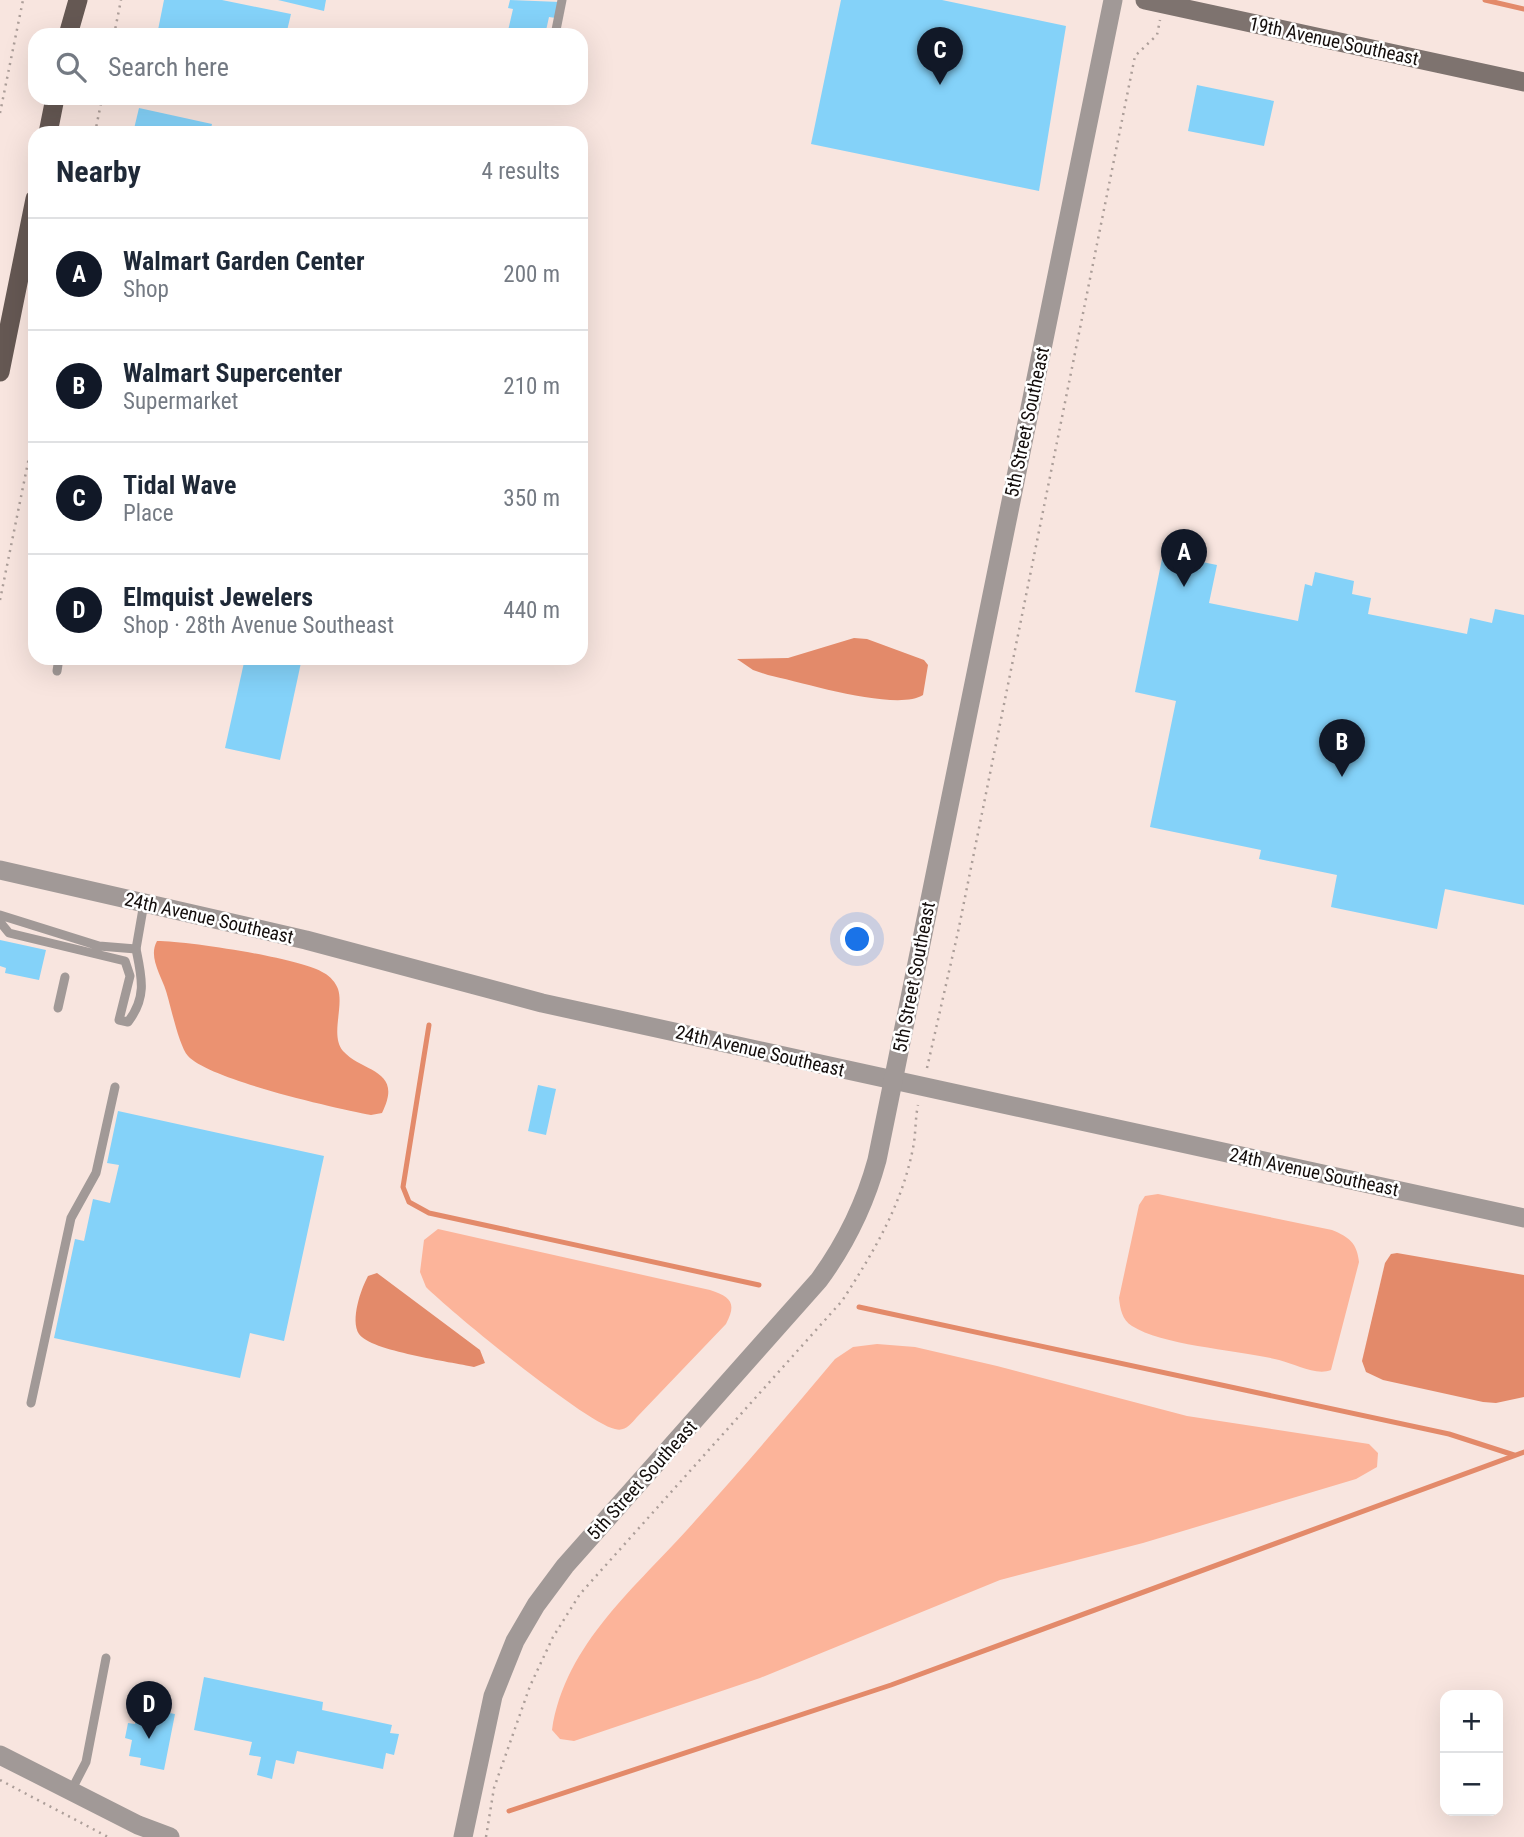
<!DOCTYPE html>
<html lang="en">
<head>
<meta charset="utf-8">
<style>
	body { margin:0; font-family:"Roboto Condensed",sans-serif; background:#f2f2f3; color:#1f2937 }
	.controls { position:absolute; right:21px; bottom:21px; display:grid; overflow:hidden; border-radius:14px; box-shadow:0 7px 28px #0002 }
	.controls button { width:63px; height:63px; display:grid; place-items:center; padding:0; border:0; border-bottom:2px solid #e0e1e3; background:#fff; color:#1f2937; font:35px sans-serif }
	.you { position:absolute; left:858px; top:940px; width:24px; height:24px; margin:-18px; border:5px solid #fff; border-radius:50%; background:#1a73e8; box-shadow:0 0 0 10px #1a73e833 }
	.badge { display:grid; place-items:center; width:46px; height:46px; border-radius:50%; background:#111827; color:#fff; font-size:23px; font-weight:700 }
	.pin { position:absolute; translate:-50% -58px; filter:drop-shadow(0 2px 4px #0008) }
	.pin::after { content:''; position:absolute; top:37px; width:24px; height:21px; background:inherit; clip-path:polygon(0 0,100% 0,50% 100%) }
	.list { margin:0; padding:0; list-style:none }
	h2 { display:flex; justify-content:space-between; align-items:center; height:91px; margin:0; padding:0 28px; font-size:30px }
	h2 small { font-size:23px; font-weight:400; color:#747a83 }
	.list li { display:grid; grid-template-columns:46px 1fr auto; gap:21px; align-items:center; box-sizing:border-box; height:112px; padding:0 28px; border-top:2px solid #e0e1e3 }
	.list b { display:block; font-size:26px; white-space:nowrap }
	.list p { margin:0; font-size:23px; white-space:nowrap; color:#747a83 }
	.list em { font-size:23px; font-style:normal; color:#747a83 }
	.icon { flex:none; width:38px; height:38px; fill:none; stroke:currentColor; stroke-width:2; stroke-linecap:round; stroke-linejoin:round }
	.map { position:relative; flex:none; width:1524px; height:1837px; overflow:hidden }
	.search { position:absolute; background:#fff; box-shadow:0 7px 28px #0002; left:28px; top:28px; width:560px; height:77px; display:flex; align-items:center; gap:18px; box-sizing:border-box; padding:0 24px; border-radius:21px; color:#747a83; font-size:26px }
	.panel { position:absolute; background:#fff; box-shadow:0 7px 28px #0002; left:28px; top:126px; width:560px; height:539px; border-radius:21px }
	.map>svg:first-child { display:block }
	.green { fill:#fcb49a }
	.forest { fill:#eb9271 }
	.water { fill:#e38a6a }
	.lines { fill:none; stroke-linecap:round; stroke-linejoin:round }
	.stream { stroke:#e38a6a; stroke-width:5 }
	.building { fill:#84d2f9 }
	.path { stroke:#ac9e99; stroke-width:2.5; stroke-dasharray:2 5; stroke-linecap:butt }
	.service { stroke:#a19997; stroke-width:9 }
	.tertiary { stroke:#a19997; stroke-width:19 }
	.secondary { stroke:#7e736f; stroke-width:19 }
	.primary { stroke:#655853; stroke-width:19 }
	.labels { text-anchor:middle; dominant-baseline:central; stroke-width:5; stroke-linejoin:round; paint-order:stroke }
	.street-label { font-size:19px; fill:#130d0b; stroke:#fff }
</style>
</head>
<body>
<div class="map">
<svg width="1524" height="1837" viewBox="0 0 1524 1837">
	<rect width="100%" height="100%" fill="#f8e5df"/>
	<g class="green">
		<path d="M1158,1194L1332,1230C1349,1237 1357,1243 1359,1262L1331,1370C1316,1376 1295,1364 1279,1360C1240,1350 1163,1346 1132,1326C1122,1320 1120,1308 1119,1298L1139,1205L1145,1196Z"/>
		<path d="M438,1229L710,1290C731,1297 737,1303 726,1324L637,1417C631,1424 625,1432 615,1429C586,1423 451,1312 426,1287L420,1272L424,1240Z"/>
		<path d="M877,1344L915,1347L997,1366L1187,1416L1369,1444L1378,1453L1377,1467L1356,1479L1143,1543L1000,1580L760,1678L574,1741L560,1739L552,1730C565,1642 640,1584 695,1521C743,1468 789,1414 835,1359L853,1347Z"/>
	</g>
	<path class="forest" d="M157,941C188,941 300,958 324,973C330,976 336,983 338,989C344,1007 330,1036 343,1051C363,1073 404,1069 382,1113L371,1115C335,1108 210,1080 188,1056C179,1046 171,1007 166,991C161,975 148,957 157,941Z"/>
	<g class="water">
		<path d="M854,638L867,639L924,660L928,665L923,695C897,712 801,682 768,675L753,670L737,659L788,658Z"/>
		<path d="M1397,1253L1524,1275V1397L1496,1403L1483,1402L1383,1380L1366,1372L1362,1361L1385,1263L1391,1254Z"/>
		<path d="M377,1273L480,1350L485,1363L474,1367C452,1362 370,1351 359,1334C350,1320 361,1289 368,1276Z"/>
	</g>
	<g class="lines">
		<g class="stream">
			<path d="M1485,0L1524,9"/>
			<path d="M429,1025L403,1187L409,1202L429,1213L759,1285"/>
			<path d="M859,1307L1449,1434L1514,1455"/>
			<path d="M509,1811L891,1685L1524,1452"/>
		</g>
	</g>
	<g class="building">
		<path d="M164,0H222L291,14L286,35H157Z"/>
		<path d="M278,0H326L324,11Z"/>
		<path d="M510,0L560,2L556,18L549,17L545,35H507L513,9L508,8Z"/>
		<path d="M841,0H942L1066,26L1039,191L811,144Z"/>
		<path d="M1197,85L1274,101L1264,146L1188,131Z"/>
		<path d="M139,108L212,124L210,133H133Z"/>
		<path d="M1163,554L1217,565L1209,603L1298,621L1305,584L1312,586L1315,572L1354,581L1352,594L1371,598L1368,614L1467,634L1470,618L1492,623L1495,609L1524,615V905L1445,889L1437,929L1331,907L1337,875L1259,859L1261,850L1150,827L1176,701L1135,692Z"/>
		<path d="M245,658H302L280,760L225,748Z"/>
		<path d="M0,940L46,950L39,980L5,973L6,968L0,966Z"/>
		<path d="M538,1085L556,1089L546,1135L528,1131Z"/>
		<path d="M118,1111L324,1156L284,1341L250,1333L240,1378L54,1338L75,1239L84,1241L93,1199L110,1203L119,1165L107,1163Z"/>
		<path d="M204,1677L323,1702L322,1710L392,1725L390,1733L399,1734L394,1755L386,1753L383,1769L297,1751L294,1764L276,1760L272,1779L257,1775L261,1757L249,1755L252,1742L194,1730Z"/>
		<path d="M148,1709L175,1714L164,1770L140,1765L141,1758L129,1756L132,1740L125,1738L128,1723L135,1724L137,1711L147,1713Z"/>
	</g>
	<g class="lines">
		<g class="path">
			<path d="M114,35L121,0"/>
			<path d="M0,113L23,0"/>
			<path d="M95,133L102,98"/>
			<path d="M0,600L35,428"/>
			<path d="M927,1068L958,932L1135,56L1157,35L1160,20"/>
			<path d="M0,1780L108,1837"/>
			<path d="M486,1837L494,1788L530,1686L553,1637L580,1594L842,1301C873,1253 902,1205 913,1148C916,1134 915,1119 918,1105"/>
		</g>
		<g class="service">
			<path d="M555,35L562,0"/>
			<path d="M57,671L59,658"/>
			<path d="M0,915L99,946L136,949C142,978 147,997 128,1022L119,1020L130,976L125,961L9,933L0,922"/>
			<path d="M136,949L144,903"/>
			<path d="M58,1008L65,977"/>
			<path d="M31,1403L71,1218L96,1173L115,1087"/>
			<path d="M71,1791L86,1762L106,1658"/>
		</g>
		<g class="tertiary">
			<path d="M0,870L306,940L542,1003L1524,1218"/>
			<path d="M0,1755L138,1825L170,1837"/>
			<path d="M463,1837L493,1696L515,1641L536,1605L565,1566L819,1280C846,1243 865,1204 877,1160L1113,0"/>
		</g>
		<path class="secondary" d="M1145,0L1524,82"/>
		<g class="primary">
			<path d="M68,35L78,0"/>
			<path d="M48,133L55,98"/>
			<path d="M0,372L35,199"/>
		</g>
	</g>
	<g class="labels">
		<g class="street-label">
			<text transform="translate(1334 41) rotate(12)">19th Avenue Southeast</text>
			<text transform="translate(1027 422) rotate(-78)">5th Street Southeast</text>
			<text transform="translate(209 918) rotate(13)">24th Avenue Southeast</text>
			<text transform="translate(914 977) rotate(-79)">5th Street Southeast</text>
			<text transform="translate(760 1051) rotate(13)">24th Avenue Southeast</text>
			<text transform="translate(1314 1172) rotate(12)">24th Avenue Southeast</text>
			<text transform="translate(642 1480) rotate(-48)">5th Street Southeast</text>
		</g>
	</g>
</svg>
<div class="controls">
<button>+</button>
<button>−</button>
</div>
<div class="you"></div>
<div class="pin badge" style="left:1184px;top:587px">A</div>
<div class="pin badge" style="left:1342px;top:777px">B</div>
<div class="pin badge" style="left:940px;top:85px">C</div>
<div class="pin badge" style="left:149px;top:1739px">D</div>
<div class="search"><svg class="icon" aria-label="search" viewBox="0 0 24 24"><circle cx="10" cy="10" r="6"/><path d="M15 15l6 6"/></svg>Search here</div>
<section class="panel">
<h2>Nearby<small>4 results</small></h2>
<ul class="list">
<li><span class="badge">A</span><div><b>Walmart Garden Center</b><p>Shop</p></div><em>200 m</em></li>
<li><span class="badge">B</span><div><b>Walmart Supercenter</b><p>Supermarket</p></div><em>210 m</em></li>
<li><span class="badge">C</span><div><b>Tidal Wave</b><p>Place</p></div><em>350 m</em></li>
<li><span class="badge">D</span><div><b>Elmquist Jewelers</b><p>Shop · 28th Avenue Southeast</p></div><em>440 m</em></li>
</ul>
</section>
</div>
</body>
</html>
